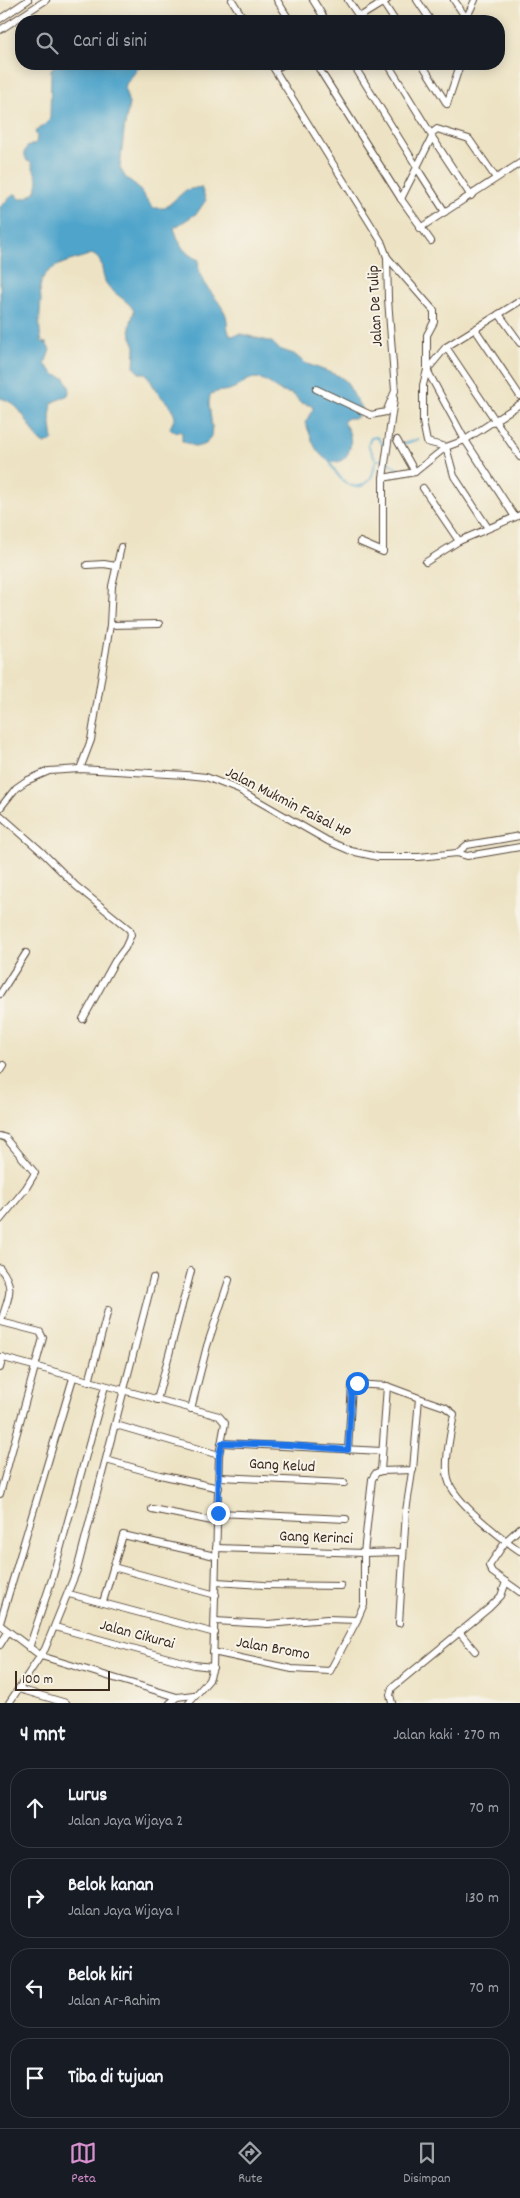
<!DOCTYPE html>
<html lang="id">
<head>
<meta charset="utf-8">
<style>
	body { margin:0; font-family:Dekko,sans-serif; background:#242831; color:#f1f3f6 }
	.scale { position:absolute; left:15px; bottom:12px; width:95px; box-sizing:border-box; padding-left:5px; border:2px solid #3b2a1e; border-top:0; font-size:14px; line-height:18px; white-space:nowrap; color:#3b2a1e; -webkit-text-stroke:4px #f7f3e8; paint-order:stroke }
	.stop { position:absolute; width:15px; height:15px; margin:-11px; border:4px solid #1a73e8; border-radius:50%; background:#fff }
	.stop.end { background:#1a73e8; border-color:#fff; box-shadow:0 1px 5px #0008 }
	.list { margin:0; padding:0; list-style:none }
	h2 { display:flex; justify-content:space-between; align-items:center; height:65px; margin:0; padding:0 20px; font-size:21px }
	h2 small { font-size:16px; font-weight:400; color:#9ea1a6 }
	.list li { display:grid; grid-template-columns:32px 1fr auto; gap:15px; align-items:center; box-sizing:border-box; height:80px; margin:0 10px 10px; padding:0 10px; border:1px solid #363941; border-radius:20px }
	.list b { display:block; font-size:19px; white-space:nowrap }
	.list p { margin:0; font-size:16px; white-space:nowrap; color:#9ea1a6 }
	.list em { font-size:16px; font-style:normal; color:#9ea1a6 }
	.icon { flex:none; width:28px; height:28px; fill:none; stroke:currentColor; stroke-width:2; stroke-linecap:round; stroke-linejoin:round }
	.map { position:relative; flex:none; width:520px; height:1703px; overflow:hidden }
	.search { position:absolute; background:#171b24; box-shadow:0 2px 12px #0003; left:15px; right:15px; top:15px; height:55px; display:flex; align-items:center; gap:12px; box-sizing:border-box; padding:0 18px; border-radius:20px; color:#9ea1a6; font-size:19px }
	.sheet { height:425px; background:#171b24 }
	nav { display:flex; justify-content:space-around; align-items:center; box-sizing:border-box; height:70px; border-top:1px solid #363941; background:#171b24; font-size:14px; color:#9ea1a6 }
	nav a { display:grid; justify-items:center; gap:2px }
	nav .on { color:#d690ce }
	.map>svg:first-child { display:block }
	.water { fill:#4fa4cb; stroke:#456774 }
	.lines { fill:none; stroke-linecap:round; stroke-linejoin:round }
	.stream { stroke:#4fa4cb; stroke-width:2 }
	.minor-casing { stroke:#564637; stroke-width:8 }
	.minor { stroke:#fff; stroke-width:6 }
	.route { stroke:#1a73e8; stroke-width:6 }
	.labels { text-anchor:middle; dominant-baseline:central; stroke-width:4; stroke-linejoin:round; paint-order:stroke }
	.street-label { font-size:16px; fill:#3b2a1e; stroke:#f7f3e8 }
</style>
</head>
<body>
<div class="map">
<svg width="520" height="1703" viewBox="0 0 520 1703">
	<rect width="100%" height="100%" fill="#f7f3e8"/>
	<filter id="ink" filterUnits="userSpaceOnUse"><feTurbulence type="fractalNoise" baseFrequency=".02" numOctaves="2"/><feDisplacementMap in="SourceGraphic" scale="10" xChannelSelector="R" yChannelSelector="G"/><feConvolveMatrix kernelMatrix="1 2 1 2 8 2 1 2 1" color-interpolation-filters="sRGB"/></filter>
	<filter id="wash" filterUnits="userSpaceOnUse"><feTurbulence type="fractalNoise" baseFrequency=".0096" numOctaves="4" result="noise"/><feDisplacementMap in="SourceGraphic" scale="20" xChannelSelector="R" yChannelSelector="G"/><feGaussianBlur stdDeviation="1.12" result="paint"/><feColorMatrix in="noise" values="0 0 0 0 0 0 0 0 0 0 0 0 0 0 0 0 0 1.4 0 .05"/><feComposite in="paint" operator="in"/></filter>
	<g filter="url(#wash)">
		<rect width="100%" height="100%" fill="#ede3c4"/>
		<path class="water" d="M56,64H139L140,66L126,84L125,90L129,104L124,131L120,168L126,178L136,185L153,208H165L186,190L201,187L206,200L197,213L174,228C180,245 182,252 199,260C195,281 217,295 225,313C229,321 225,328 231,336L241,334L272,342L279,349L294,354L305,363L339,376L346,381L361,408L362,413L356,418H348L343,422C345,425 348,429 349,432C356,452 339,474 321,455C312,446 311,434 305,423L313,409L312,406L299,402C295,392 288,394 280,391C275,389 272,384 267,382C251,372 245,384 232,389C224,392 217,390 210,395L209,404L212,427L211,436L206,444L196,447L182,441V432L172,431L170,428L175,417L171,407L157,392L146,373H139L134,368L135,346L131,337L130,326L134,311C128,299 113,295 106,283C100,272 105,259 91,254C73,262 43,263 40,288C40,292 41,296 41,300C40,315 38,327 42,342L46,343L50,350L45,364L55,375L65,378L70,389L68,395L52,403L50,417L53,440L45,444L41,442C28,427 22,403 0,398V207L14,194H16L19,199L28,197L36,191L38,181L31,162L27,161L24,153L27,147L36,143L37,136L35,132L49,121L50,117L51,69Z"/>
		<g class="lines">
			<g class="stream">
				<path d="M403,444L419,439"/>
				<path d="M375,458L368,445L371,438L377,437L386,448"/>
				<path d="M387,461L400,471"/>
				<path d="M330,462C337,477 354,498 370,479C374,474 374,466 376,460H382"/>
			</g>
		</g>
	</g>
	<g filter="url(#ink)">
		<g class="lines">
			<defs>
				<g id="minor">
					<path d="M232,0L245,21"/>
					<path d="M277,0L290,21"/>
					<path d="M313,0L326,21"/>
					<path d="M348,0L362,21"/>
					<path d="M417,0L431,21"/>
					<path d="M454,0L466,18"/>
					<path d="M382,1L395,21"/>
					<path d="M0,19L28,0"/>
					<path d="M353,21L387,0"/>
					<path d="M465,21L475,0"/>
					<path d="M0,30L46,0"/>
					<path d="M271,64L381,241L387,257L388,299L395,391L386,412L371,415L316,389"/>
					<path d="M316,64L401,199L431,241"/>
					<path d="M353,64L417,167"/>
					<path d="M388,64L431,134"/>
					<path d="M422,64L447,104"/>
					<path d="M275,69L284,64"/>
					<path d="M447,104L459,68L458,64"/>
					<path d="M432,137L471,196"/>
					<path d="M417,168L445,212"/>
					<path d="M401,199L432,137L431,134L437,129L469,139L496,178"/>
					<path d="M420,228L520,163"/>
					<path d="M387,257L434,311V322L427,335V370L423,385V422L427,442L446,447L454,476L488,528"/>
					<path d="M499,314L520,343"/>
					<path d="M475,329L520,396"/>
					<path d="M446,347L520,457"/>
					<path d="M427,370L465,440L515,517"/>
					<path d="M427,370L446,347L520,301"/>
					<path d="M397,440L415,472"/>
					<path d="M383,478L415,472L446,447L465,440L520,404"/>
					<path d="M423,488L459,541L520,515"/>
					<path d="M360,542L383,552V478L394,399"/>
					<path d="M426,562L459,541"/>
					<path d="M87,565L104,564L116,566"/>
					<path d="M110,625L159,624"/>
					<path d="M80,769L91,740L110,625L112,586L121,547"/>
					<path d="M0,808L16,788L26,781L49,771L80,769L186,775L206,777L239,790L328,841L351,851L378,857H419L457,853L467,856L520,847"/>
					<path d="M0,815L42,852L76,886L130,930L131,935L125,948L115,961L83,1019"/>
					<path d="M457,853L467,845L520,836"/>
					<path d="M0,994L26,953"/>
					<path d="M0,1071L4,1065"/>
					<path d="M0,1136L6,1138L35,1173L26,1188L0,1220"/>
					<path d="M0,1268C17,1289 7,1298 1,1322L40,1332L43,1338L0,1494"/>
					<path d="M0,1357L219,1416L225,1423L219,1455L213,1667L209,1680L189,1703"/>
					<path d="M0,1368L3,1357"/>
					<path d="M89,1382L108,1310"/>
					<path d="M387,1386L381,1471L376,1473L372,1479L364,1553L403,1552"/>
					<path d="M419,1398L445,1407L454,1414C451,1432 444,1460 448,1479C453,1501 501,1538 520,1551"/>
					<path d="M157,1400L191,1271"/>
					<path d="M191,1409L207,1346L229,1280"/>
					<path d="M116,1425L219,1455"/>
					<path d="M222,1443L382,1451"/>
					<path d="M348,1450L352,1385L354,1384L387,1386L419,1398L413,1470L381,1471"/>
					<path d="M106,1460L160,1475L219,1488"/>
					<path d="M220,1477L344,1483"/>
					<path d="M152,1509L217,1522"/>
					<path d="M218,1513L346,1519"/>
					<path d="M520,1528L506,1541L489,1566L492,1572L520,1592"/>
					<path d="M113,1567L216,1595"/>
					<path d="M216,1582L264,1585L341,1586"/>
					<path d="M69,1594L215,1633"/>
					<path d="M103,1602L123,1535L215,1556"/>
					<path d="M215,1621L268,1624L327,1619L357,1620L364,1604V1553L216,1548"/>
					<path d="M0,1623L73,1378"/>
					<path d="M399,1623L406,1511L412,1472"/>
					<path d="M0,1625L41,1656L177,1697"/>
					<path d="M55,1627L194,1665L213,1667"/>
					<path d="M459,1632L475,1651"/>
					<path d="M0,1645L8,1632"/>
					<path d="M29,1648L52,1579L105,1386"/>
					<path d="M213,1652L292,1669L330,1671L357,1620"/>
					<path d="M19,1689L66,1703"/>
					<path d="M9,1703L45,1649L77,1570L153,1278"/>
					<path d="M170,1703L177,1697L194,1695"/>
					<path d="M392,1703L390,1695L392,1688L489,1608L501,1596L506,1582"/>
				</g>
			</defs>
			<use href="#minor" class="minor-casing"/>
			<use href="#minor" class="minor"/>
		</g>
	</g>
	<g class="lines" filter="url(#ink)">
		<path class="route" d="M218,1513L219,1455L222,1443L288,1445L348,1450L352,1385L357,1383"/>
	</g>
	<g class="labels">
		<g class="street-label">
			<text transform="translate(376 306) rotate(-93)">Jalan De Tulip</text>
			<text transform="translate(288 803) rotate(27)">Jalan Mukmin Faisal HP</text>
			<text transform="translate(282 1466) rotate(3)">Gang Kelud</text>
			<text transform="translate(316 1538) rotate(2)">Gang Kerinci</text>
			<text transform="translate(137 1635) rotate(15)">Jalan Cikurai</text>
			<text transform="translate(273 1649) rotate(10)">Jalan Bromo</text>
		</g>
	</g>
</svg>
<div class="scale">100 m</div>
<div class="stop" style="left:357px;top:1383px"></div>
<div class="stop end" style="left:218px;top:1513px"></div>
<div class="search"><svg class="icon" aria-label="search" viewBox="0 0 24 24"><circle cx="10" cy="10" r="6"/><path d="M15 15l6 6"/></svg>Cari di sini</div>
</div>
<section class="sheet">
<h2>4 mnt<small>Jalan kaki · 270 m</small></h2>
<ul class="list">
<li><svg class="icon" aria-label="ahead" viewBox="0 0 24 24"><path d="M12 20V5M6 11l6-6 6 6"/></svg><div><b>Lurus</b><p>Jalan Jaya Wijaya 2</p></div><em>70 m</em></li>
<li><svg class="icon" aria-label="right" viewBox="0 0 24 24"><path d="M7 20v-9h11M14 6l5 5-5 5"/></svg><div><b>Belok kanan</b><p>Jalan Jaya Wijaya 1</p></div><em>130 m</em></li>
<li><svg class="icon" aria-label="left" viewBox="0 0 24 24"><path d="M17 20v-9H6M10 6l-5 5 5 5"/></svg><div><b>Belok kiri</b><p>Jalan Ar-Rahim</p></div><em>70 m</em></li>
<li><svg class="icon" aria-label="arrive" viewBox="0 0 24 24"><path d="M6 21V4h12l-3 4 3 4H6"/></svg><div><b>Tiba di tujuan</b></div></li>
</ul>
</section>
<nav>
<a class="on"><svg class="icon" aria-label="map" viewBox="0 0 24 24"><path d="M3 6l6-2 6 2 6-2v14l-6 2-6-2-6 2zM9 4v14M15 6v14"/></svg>Peta</a>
<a><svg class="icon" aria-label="directions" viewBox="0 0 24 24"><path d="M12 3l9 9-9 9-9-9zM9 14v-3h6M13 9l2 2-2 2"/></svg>Rute</a>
<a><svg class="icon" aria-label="saved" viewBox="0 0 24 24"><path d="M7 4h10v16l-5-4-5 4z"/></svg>Disimpan</a>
</nav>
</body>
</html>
